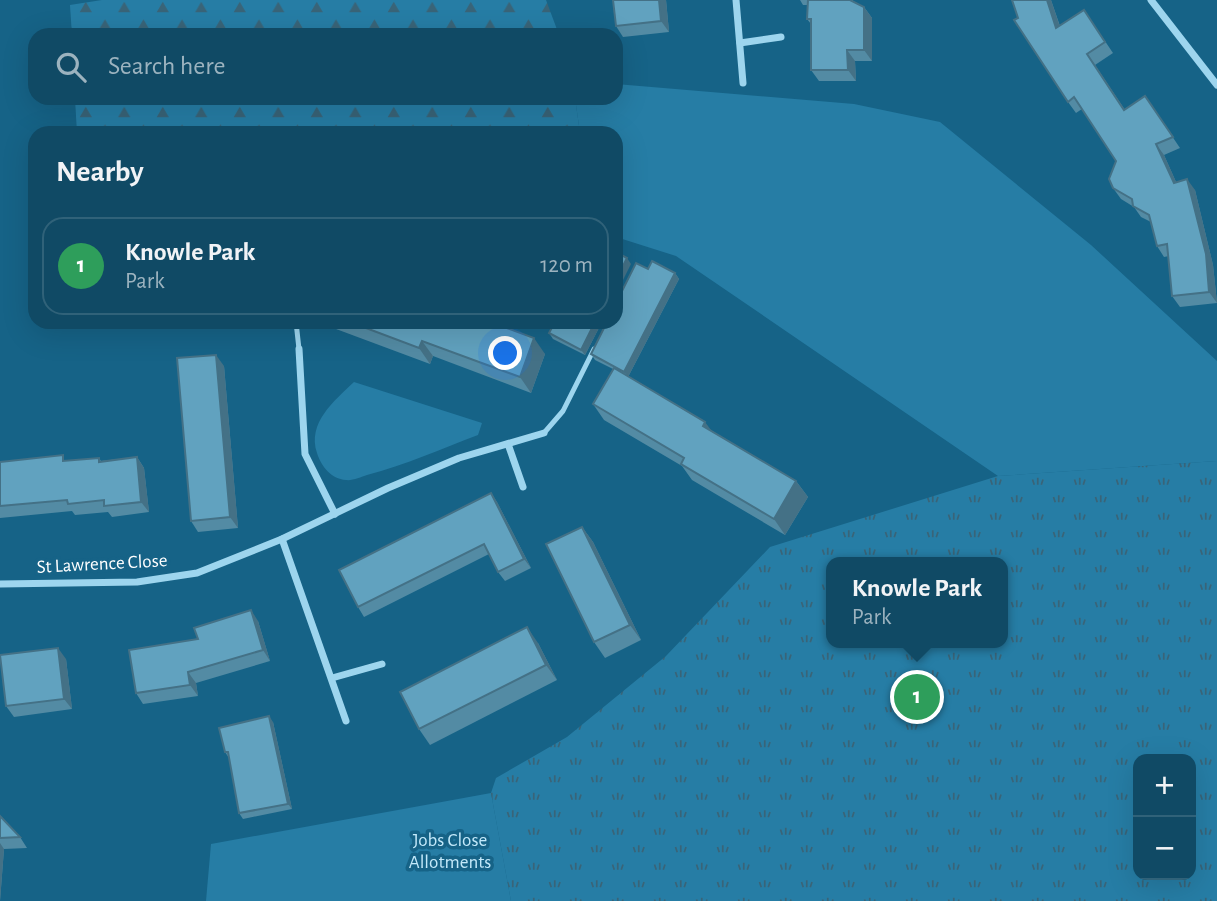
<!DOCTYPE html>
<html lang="en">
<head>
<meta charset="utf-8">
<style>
	body { margin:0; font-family:"Alegreya Sans",sans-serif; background:#19516b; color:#f1f3f6 }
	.controls { position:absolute; right:21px; bottom:21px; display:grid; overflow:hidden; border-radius:14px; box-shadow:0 7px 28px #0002 }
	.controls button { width:63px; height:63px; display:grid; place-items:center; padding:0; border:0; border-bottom:2px solid #306279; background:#104a65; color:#f1f3f6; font:35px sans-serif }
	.you { position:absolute; left:506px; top:354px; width:24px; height:24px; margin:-18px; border:5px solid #fff; border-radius:50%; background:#1a73e8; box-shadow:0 0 0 10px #1a73e833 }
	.badge { display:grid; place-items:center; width:46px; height:46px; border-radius:50%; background:#95b2f1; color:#fff; font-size:23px; font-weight:700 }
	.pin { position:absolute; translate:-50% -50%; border:4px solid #fff; box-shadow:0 2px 7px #0006 }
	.popup { position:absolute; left:826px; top:557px; width:182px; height:91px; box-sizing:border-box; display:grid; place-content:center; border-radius:14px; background:#104a65; filter:drop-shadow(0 2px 5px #0005); font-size:23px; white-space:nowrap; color:#9cb3bf }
	.popup b { font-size:26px; color:#f1f3f6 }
	.popup::after { content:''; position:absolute; left:50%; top:100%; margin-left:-14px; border:14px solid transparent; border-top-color:#104a65 }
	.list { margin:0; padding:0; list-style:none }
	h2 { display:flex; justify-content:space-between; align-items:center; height:91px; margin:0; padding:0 28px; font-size:30px }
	h2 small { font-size:23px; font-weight:400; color:#9cb3bf }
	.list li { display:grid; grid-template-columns:46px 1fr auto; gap:21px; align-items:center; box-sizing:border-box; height:98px; margin:0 14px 14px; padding:0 14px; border:2px solid #306279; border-radius:21px }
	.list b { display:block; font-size:26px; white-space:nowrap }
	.list p { margin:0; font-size:23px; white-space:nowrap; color:#9cb3bf }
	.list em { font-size:23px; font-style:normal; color:#9cb3bf }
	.icon { flex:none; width:38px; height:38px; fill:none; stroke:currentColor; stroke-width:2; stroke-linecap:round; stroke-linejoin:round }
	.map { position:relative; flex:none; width:1217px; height:901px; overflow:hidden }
	.search { position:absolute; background:#104a65; box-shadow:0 7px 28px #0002; left:28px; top:28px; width:595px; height:77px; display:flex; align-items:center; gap:18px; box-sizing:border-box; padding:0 24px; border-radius:21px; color:#9cb3bf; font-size:26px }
	.panel { position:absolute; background:#104a65; box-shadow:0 7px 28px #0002; left:28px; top:126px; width:595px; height:203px; border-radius:21px }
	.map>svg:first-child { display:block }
	.green { fill:#267da5 }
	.forest { fill:url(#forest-firs) }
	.park { fill:url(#park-tufts); fill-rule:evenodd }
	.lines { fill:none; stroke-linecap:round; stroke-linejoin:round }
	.service { stroke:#9dd5ee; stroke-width:5 }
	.minor { stroke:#9dd5ee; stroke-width:7 }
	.wall { fill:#538ba4 }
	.shaded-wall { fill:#447186 }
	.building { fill:#61a2bf; stroke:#447186; stroke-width:2 }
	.labels { text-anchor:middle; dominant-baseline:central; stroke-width:7; stroke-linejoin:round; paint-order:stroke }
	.street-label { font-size:19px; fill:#fff; stroke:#166387 }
	.park-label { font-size:19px; fill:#c3e9fa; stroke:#166387 }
</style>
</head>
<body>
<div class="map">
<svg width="1217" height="901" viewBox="0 0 1217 901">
	<defs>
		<pattern id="forest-firs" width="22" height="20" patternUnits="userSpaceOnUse" patternTransform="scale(1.75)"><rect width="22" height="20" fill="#267da5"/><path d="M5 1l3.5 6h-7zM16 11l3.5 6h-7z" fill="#396478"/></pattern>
		<pattern id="park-tufts" width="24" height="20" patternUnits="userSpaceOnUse" patternTransform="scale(1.75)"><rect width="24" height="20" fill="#267da5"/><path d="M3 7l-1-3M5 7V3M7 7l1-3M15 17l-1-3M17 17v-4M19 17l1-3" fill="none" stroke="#396478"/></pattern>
	</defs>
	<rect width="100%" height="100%" fill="#166387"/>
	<g class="green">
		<path d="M616,84L854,104L940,122L1091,245L1217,361V461L998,476L676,256L616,237V133H580L575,98H616Z"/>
		<path d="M354,382L482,423L478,435C441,449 405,465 367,475C361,477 352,481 346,480C331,479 321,466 317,453C307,423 334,401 354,382Z"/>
		<path d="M491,793L511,901H206L211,844Z"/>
	</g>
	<g class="forest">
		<path d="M102,0H546L559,35H72L70,5Z"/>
		<path d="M75,98H575L580,133H77Z"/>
	</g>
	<path class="park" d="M1217,461V901H511L491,793L496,778L567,737L666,656L770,547L998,476ZM831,562H1003V643H831ZM1138,759H1191V875H1138Z"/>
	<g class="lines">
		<g class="service">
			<path d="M296,322L299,349"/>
			<path d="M544,433L563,411L594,349"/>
		</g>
		<g class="minor">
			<path d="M736,0L743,83"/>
			<path d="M1151,0L1217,85"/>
			<path d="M740,43L781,37"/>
			<path d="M299,349L305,454L335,514"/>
			<path d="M508,444L523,487"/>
			<path d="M282,539L346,721"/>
			<path d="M0,584L137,582L197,573L282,539L388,488L459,458L544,433"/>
			<path d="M332,678L382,664"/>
		</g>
	</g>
	<g class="wall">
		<path d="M613,0H666L669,32L623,37L616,26Z"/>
		<path d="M800,0H853V1L864,7L872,18V61H855L856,81H819L811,70V24L807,19L808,5H803Z"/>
		<path d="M1012,0H1051L1060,26L1084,10L1113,53L1095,65L1125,110L1145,96L1180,148L1164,155L1176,182L1195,190L1213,265L1217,303L1180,307L1172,296L1169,256L1164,257L1157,246L1151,222L1141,217L1134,207L1121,199L1113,188L1116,161L1082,109L1076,113L1068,102L1018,18Z"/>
		<path d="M648,269L675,273L679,279L628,377L712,431L796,481L808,497L785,535L692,480L682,466L604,420L593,404L613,369L595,360L591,354Z"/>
		<path d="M326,322H490L545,354L531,393L433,356L430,364L328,326Z"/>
		<path d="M555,322H602L585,355L553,339L549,333Z"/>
		<path d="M224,366L238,528L198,532L191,521Z"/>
		<path d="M137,457L144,468L149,512L112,517L108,512L75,515L72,511L0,518V462L66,461L99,458L101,461Z"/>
		<path d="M491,493L497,502L531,568L505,581L498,572L489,554L364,617L358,607Z"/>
		<path d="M582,527L593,542L641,640L605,658L594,642Z"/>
		<path d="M258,621L270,661L196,683L198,696L143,704L136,693L198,639Z"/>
		<path d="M538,643L557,680L430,745L419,729Z"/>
		<path d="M66,659L72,709L14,717L6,706Z"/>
		<path d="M273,722L292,809L243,819L239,813L229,758L225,752Z"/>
		<path d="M0,816L20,837L27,848L4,849L0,901Z"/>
	</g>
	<g class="shaded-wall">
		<path d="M659,0H666L669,32L661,21Z"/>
		<path d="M1047,0H1051L1064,39L1056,28Z"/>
		<path d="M864,7L872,18V61L864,50Z"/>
		<path d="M847,50L855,61L856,81L848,70Z"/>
		<path d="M1156,144L1164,155L1181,193L1174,183Z"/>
		<path d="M1187,179L1195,190L1213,265L1217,303L1209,292Z"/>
		<path d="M627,258L631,264L616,294V280Z"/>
		<path d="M675,273L679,279L628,377L624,372Z"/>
		<path d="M595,322H602L585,355L581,350Z"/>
		<path d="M534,338L545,354L531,393L520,377Z"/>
		<path d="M422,341L433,356L430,364L419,348Z"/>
		<path d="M216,355L224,366L238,528L230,517Z"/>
		<path d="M705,422L717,438L703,426Z"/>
		<path d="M137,457L144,468L149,512L141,502Z"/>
		<path d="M796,481L808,497L785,535L774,519Z"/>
		<path d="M491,493L497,502L531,568L524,559Z"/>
		<path d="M582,527L593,542L641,640L630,625Z"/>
		<path d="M251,610L258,621L270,661L263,650Z"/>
		<path d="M527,627L538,643L557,680L546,665Z"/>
		<path d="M58,648L66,659L72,709L64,699Z"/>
		<path d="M188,672L196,683L198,696L190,685Z"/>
		<path d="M269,716L273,722L292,809L288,804Z"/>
		<path d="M0,843L4,849L0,901Z"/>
	</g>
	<g class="building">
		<path d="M613,0H659L661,21L616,26Z"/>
		<path d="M808,0H850L864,7V50H847L848,70H811V19H807Z"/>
		<path d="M1012,0H1047L1056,28L1084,10L1105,42L1087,54L1124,110L1145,96L1173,137L1156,144L1174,183L1187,179L1206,254L1209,292L1172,296L1167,244L1157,246L1149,215L1133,206L1132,199L1113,188L1109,179L1116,161L1074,97L1068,102L1014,20L1018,18Z"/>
		<path d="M616,252L627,258L616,280Z"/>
		<path d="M652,261L675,273L624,372L591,354L607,322H616V303L636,263L648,269Z"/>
		<path d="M350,322H490L534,338L520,377L422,341L419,348Z"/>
		<path d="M555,322H595L581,350L549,333Z"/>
		<path d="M216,355L230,517L191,521L177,358Z"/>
		<path d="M614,368L705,422L703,426L796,481L774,519L681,464L684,458L593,404Z"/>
		<path d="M63,455V461L99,458V462L137,457L141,502L104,506V500L68,504L67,500L0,506V462Z"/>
		<path d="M491,493L524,559L498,572L484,544L358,607L339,570Z"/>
		<path d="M582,527L630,625L594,642L546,544Z"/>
		<path d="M251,610L263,650L188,672L190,685L136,693L129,650L198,639L194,628Z"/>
		<path d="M527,627L546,665L419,729L400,692Z"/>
		<path d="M58,648L64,699L6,706L0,655Z"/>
		<path d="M269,716L288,804L239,813L228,752H225L219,728Z"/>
		<path d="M0,816L20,837L0,838Z"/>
	</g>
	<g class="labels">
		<g class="street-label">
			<text transform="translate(102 564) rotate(-3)">St Lawrence Close</text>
		</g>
		<g class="park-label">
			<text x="450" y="840">Jobs Close<tspan x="450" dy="22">Allotments</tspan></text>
		</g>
	</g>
</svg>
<div class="controls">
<button>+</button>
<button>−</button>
</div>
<div class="you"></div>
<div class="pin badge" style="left:917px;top:697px;background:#2e9e5b">1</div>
<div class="popup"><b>Knowle Park</b>Park</div>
<div class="search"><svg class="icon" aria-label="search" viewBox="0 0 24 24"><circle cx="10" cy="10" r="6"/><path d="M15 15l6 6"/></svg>Search here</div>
<section class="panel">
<h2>Nearby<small></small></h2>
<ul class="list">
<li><span class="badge" style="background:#2e9e5b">1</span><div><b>Knowle Park</b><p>Park</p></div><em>120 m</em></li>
</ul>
</section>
</div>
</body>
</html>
